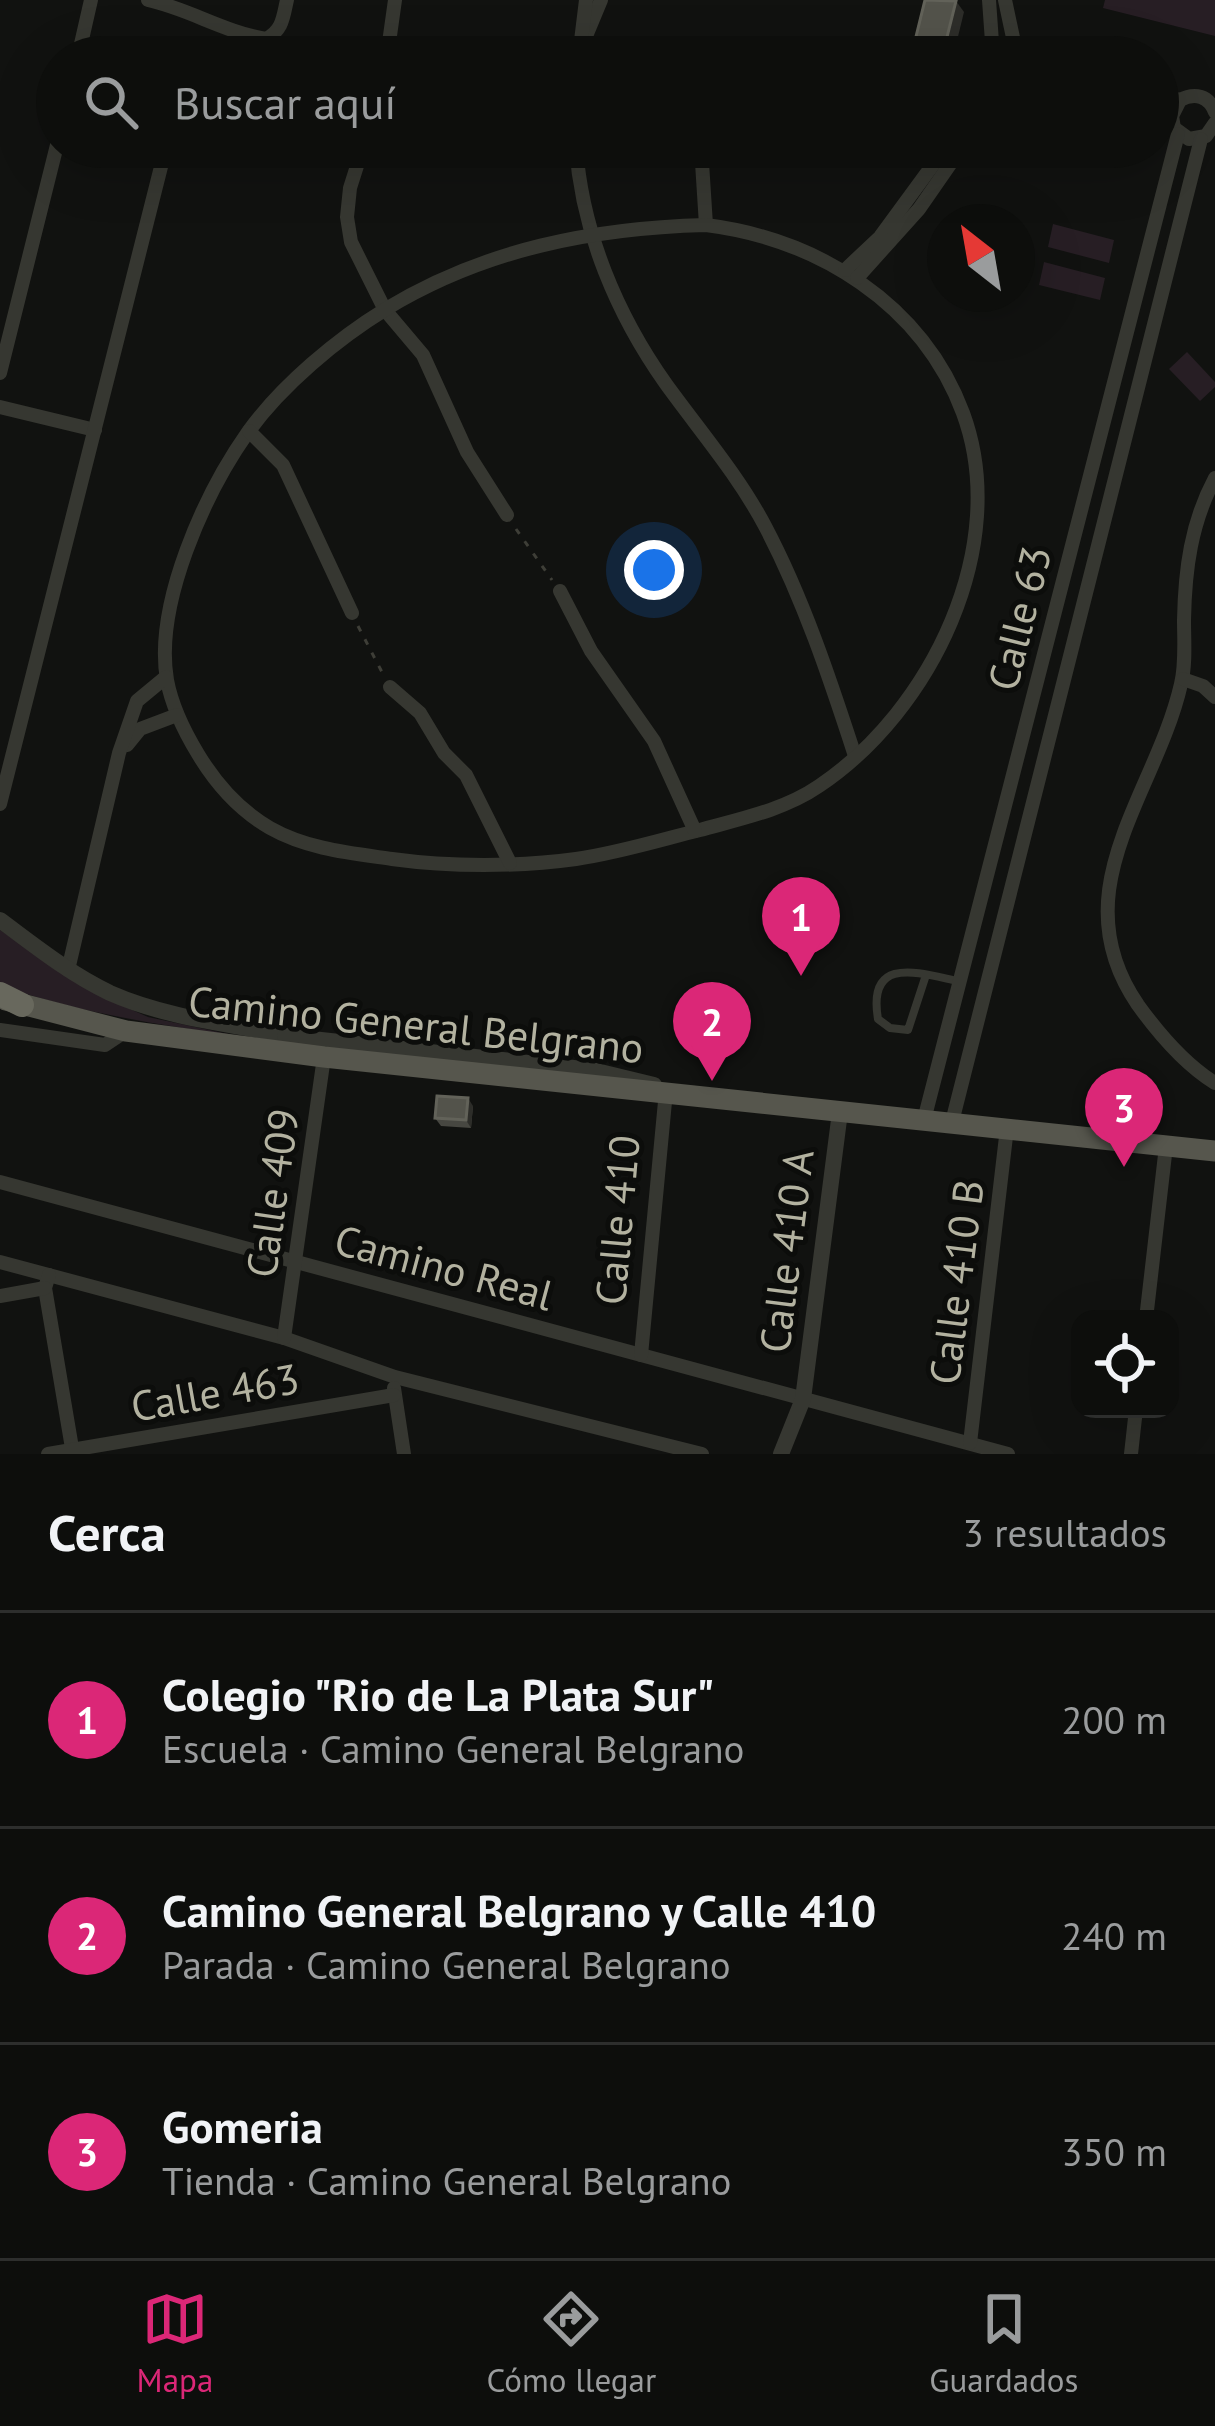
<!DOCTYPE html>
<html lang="es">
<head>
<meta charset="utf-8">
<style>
	body { margin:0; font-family:"PT Sans",sans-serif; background:#161715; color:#f1f3f6 }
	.controls { position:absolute; right:36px; bottom:36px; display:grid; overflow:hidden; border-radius:24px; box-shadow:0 12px 48px #0002 }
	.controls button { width:108px; height:108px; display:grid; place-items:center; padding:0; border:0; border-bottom:3px solid #2d2e2d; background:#0d0e0c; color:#f1f3f6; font:60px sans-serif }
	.compass { position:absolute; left:927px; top:204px; width:108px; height:108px; border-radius:50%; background:#0d0e0c; box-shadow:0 12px 48px #0002; rotate:329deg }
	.you { position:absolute; left:654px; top:570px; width:42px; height:42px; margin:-30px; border:9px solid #fff; border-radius:50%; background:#1a73e8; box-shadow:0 0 0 18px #1a73e833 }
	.badge { display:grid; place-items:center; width:78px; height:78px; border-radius:50%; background:#db2777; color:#fff; font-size:39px; font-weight:700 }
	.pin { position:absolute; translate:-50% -99px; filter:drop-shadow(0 3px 6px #0008) }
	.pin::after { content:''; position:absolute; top:63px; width:42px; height:36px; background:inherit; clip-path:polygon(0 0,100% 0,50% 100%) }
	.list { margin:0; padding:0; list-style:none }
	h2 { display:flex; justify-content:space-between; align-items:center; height:156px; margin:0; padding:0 48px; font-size:51px }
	h2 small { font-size:39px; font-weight:400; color:#9a9c9d }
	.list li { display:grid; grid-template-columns:78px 1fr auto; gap:36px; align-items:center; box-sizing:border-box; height:216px; padding:0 48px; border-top:3px solid #2d2e2d }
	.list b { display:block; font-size:45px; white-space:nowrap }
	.list p { margin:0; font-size:39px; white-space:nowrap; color:#9a9c9d }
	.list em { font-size:39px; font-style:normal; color:#9a9c9d }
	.icon { flex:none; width:66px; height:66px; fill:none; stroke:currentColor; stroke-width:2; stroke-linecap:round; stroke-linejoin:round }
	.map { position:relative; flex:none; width:1215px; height:1454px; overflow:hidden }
	.search { position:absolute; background:#0d0e0c; box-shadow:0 12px 48px #0002; left:36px; right:36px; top:36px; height:132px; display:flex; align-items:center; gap:30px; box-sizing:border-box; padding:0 42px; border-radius:66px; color:#9a9c9d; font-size:45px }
	.sheet { height:804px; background:#0d0e0c }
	nav { display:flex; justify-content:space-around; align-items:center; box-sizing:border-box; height:168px; border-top:3px solid #2d2e2d; background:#0d0e0c; font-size:33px; color:#9a9c9d }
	nav a { display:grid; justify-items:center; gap:6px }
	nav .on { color:#db2777 }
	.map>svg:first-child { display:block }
	.green { fill:#271e24 }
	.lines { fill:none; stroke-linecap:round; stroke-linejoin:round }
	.path { stroke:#3e3e37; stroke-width:3; stroke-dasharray:6 9; stroke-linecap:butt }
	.service { stroke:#363731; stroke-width:8 }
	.minor { stroke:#363731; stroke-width:14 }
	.tertiary { stroke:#363731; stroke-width:16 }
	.primary { stroke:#56564d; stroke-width:21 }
	.motorway { stroke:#68685d; stroke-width:24 }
	.wall { fill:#474741 }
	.shaded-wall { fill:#2d2d29 }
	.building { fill:#53534b; stroke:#626259; stroke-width:3 }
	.labels { text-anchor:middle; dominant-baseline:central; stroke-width:10; stroke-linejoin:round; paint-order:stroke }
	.street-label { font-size:42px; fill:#b3b2a0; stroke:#0c0d0b }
</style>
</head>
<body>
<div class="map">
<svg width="1215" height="1454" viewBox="0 0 1215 1454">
	<rect width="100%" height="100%" fill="#111210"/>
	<g class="green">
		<path d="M1105,0H1215V36L1103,8Z"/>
		<path d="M1053,224L1114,240L1109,263L1048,247Z"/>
		<path d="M1044,262L1105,278L1100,300L1039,285Z"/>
		<path d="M1187,352L1215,382V387L1200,401L1169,369Z"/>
		<path d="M0,930L94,993L148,1017L247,1038C165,1025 79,1014 0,985Z"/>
	</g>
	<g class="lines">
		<g class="path">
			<path d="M516,529L552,580"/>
			<path d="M358,626L384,676"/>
		</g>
		<path class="service" d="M926,975L908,1030L890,1028L878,1019C867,955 919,973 958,981"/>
		<g class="minor">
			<path d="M148,0C189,9 224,32 266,39C283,30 283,17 287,0"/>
			<path d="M989,0L993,56"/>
			<path d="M1005,0L1015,47"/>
			<path d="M586,36L601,0"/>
			<path d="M78,57L91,0"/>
			<path d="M387,57L395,0"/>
			<path d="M579,57L586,0"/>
			<path d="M992,57L1009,46L1021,49L1030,57"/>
			<path d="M1158,94L1180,100"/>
			<path d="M1215,112C1209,96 1195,92 1180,100L1172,116L1174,128L1189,139L1206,136L1215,123"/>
			<path d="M363,147L350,188L347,217L351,242L385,310L423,355L467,452L507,515"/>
			<path d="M576,147C582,232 617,315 666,384C700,431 738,475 765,526C803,598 830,679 855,756"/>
			<path d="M701,147L706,225"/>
			<path d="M706,225C817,239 922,303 963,413C1012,546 931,711 819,786C784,810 740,819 700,830C660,840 618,853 576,859C518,867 450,867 392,859C350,853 307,849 270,828C239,810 216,784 198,754C184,731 172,707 167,680C154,604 205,493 248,432C282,385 337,339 386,309C485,249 593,228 706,225Z"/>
			<path d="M845,270L880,237L946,147"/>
			<path d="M857,278L919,209L962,147"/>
			<path d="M0,373L57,145"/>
			<path d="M0,407L95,430"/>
			<path d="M249,431L283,465L352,613"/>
			<path d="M1215,478C1191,523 1185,569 1184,620C1184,641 1186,664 1181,684C1156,794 1059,890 1138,1005C1159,1034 1184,1064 1215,1083"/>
			<path d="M560,591L591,651L654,741L695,831"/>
			<path d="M1183,679L1203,686L1215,697"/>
			<path d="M390,687L420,713L444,753L466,775L510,863"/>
			<path d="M127,745L140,729L177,715"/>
			<path d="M0,804L166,147"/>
			<path d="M68,970L119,753L137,701L166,677"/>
			<path d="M0,1030L105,1045L126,1031"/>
			<path d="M924,1120L1178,134"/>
			<path d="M952,1122L1201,139"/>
			<path d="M0,1182L1008,1454"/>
			<path d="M0,1262L284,1338L395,1377L702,1454"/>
			<path d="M49,1275L45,1288L73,1454"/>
			<path d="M0,1296L45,1288"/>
			<path d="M1146,1319L1166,1146"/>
			<path d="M284,1338L324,1057"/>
			<path d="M641,1355L666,1091"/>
			<path d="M394,1388L404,1454"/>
			<path d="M970,1443L1007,1128"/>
			<path d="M48,1454L394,1395"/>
			<path d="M1131,1454L1136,1409"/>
		</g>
		<g class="tertiary">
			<path d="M0,920C35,946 70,974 110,993C162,1016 220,1023 275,1033L285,1036L290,1045"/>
			<path d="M285,1036L592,1070L654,1085"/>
			<path d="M781,1454L803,1399L840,1112"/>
		</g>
		<path class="primary" d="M6,1000L126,1031L324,1057L1215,1151"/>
		<path class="motorway" d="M0,994L22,1005"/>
	</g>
	<path class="wall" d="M473,1106L471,1128L441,1126L435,1118Z"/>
	<g class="shaded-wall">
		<path d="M956,1L964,12L953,57H942Z"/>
		<path d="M468,1098L473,1106L471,1128L466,1120Z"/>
	</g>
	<g class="building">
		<path d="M925,0L956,1L942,57H911Z"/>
		<path d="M437,1096L468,1098L466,1120L435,1118Z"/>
	</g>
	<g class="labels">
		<g class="street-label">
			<text transform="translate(1019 618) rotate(-76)">Calle 63</text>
			<text transform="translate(416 1024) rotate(6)">Camino General Belgrano</text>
			<text transform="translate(272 1193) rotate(-82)">Calle 409</text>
			<text transform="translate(617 1220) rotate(-85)">Calle 410</text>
			<text transform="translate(786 1251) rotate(-83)">Calle 410 A</text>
			<text transform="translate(444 1267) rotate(15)">Camino Real</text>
			<text transform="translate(956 1282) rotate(-83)">Calle 410 B</text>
			<text transform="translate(215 1392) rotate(-10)">Calle 463</text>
		</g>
	</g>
</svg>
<div class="controls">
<button><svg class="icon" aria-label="locate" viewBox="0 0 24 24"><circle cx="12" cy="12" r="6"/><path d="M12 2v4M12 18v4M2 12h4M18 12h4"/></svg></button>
</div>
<svg class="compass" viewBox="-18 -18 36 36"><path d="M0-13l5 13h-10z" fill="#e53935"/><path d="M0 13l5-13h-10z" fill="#9a9c9d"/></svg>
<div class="you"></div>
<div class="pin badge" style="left:801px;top:976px">1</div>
<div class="pin badge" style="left:712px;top:1081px">2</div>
<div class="pin badge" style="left:1124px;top:1167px">3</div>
<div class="search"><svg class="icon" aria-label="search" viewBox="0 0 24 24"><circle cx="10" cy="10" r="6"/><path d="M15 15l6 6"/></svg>Buscar aquí</div>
</div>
<section class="sheet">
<h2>Cerca<small>3 resultados</small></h2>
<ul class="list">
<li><span class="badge">1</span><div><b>Colegio &quot;Rio de La Plata Sur&quot;</b><p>Escuela · Camino General Belgrano</p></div><em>200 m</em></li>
<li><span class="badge">2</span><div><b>Camino General Belgrano y Calle 410</b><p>Parada · Camino General Belgrano</p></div><em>240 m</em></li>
<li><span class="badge">3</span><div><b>Gomeria</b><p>Tienda · Camino General Belgrano</p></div><em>350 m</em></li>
</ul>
</section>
<nav>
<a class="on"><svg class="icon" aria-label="map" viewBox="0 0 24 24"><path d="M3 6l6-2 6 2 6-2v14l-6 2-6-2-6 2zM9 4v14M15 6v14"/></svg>Mapa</a>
<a><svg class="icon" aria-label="directions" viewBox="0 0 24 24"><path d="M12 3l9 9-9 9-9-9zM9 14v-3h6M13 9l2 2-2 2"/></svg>Cómo llegar</a>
<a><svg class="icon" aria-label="saved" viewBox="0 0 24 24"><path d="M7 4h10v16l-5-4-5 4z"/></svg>Guardados</a>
</nav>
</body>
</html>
